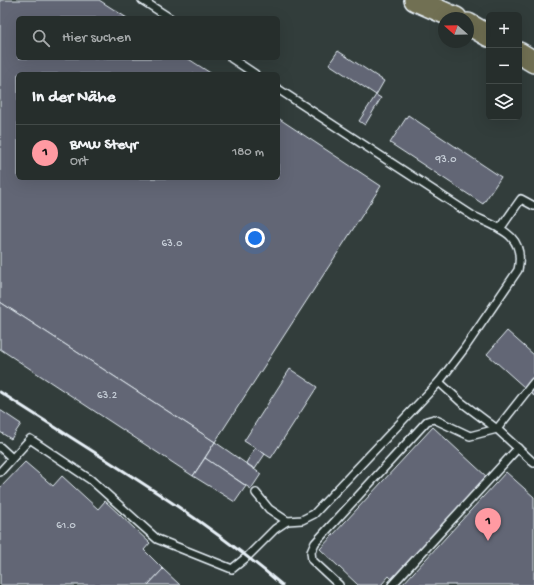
<!DOCTYPE html>
<html lang="de">
<head>
<meta charset="utf-8">
<style>
	body { margin:0; font-family:"Gochi Hand",sans-serif; background:#2e3634; color:#f1f3f6 }
	.controls { position:absolute; right:12px; top:12px; display:grid; overflow:hidden; border-radius:6px; box-shadow:0 4px 16px #0002 }
	.controls button { width:36px; height:36px; display:grid; place-items:center; padding:0; border:0; border-bottom:1px solid #424a48; background:#262e2c; color:#f1f3f6; font:20px sans-serif }
	.compass { position:absolute; left:438px; top:12px; width:36px; height:36px; border-radius:50%; background:#262e2c; box-shadow:0 4px 16px #0002; rotate:290deg }
	.you { position:absolute; left:255px; top:238px; width:14px; height:14px; margin:-10px; border:3px solid #fff; border-radius:50%; background:#1a73e8; box-shadow:0 0 0 6px #1a73e833 }
	.badge { display:grid; place-items:center; width:26px; height:26px; border-radius:50%; background:#ff9aa2; color:#111; font-size:13px; font-weight:700 }
	.pin { position:absolute; translate:-50% -33px; filter:drop-shadow(0 1px 2px #0008) }
	.pin::after { content:''; position:absolute; top:21px; width:14px; height:12px; background:inherit; clip-path:polygon(0 0,100% 0,50% 100%) }
	.list { margin:0; padding:0; list-style:none }
	h2 { display:flex; justify-content:space-between; align-items:center; height:52px; margin:0; padding:0 16px; font-size:17px }
	h2 small { font-size:13px; font-weight:400; color:#a4a8a9 }
	.list li { display:grid; grid-template-columns:26px 1fr auto; gap:12px; align-items:center; box-sizing:border-box; height:56px; padding:0 16px; border-top:1px solid #424a48 }
	.list b { display:block; font-size:15px; white-space:nowrap }
	.list p { margin:0; font-size:13px; white-space:nowrap; color:#a4a8a9 }
	.list em { font-size:13px; font-style:normal; color:#a4a8a9 }
	.icon { flex:none; width:22px; height:22px; fill:none; stroke:currentColor; stroke-width:2; stroke-linecap:round; stroke-linejoin:round }
	.map { position:relative; flex:none; width:534px; height:585px; overflow:hidden }
	.search { position:absolute; background:#262e2c; box-shadow:0 4px 16px #0002; left:16px; top:16px; width:264px; height:44px; display:flex; align-items:center; gap:10px; box-sizing:border-box; padding:0 14px; border-radius:6px; color:#a4a8a9; font-size:15px }
	.panel { position:absolute; background:#262e2c; box-shadow:0 4px 16px #0002; left:16px; top:72px; width:264px; height:108px; border-radius:6px }
	.map>svg:first-child { display:block }
	.building { fill:#626674; stroke:#e8f1f8 }
	.lines { fill:none; stroke-linecap:round; stroke-linejoin:round }
	.lane-casing { stroke:#e8f1f8; stroke-width:10 }
	.primary-casing { stroke:#e8f1f8; stroke-width:24 }
	.lane { stroke:#26332d; stroke-width:7 }
	.primary { stroke:#716f52; stroke-width:21 }
	.rail { stroke:#e8f1f8; stroke-width:3 }
	.labels { text-anchor:middle; dominant-baseline:central; stroke-width:3; stroke-linejoin:round; paint-order:stroke }
	.number-label { font-size:11px; fill:#c6ced7 }
</style>
</head>
<body>
<div class="map">
<svg width="534" height="585" viewBox="0 0 534 585">
	<rect width="100%" height="100%" fill="#323d3b"/>
	<filter id="ink" filterUnits="userSpaceOnUse"><feTurbulence type="fractalNoise" baseFrequency=".025" numOctaves="2"/><feDisplacementMap in="SourceGraphic" scale="8" xChannelSelector="R" yChannelSelector="G"/><feConvolveMatrix kernelMatrix="1 2 1 2 8 2 1 2 1" color-interpolation-filters="sRGB"/></filter>
	<g filter="url(#ink)">
		<g class="building">
			<path d="M0,0H99L127,18H18V58H187L212,74H18V178H278V118L381,186L215,442L0,302Z"/>
			<path d="M338,51L384,81L376,95L329,64Z"/>
			<path d="M376,95L381,98L365,125L359,121Z"/>
			<path d="M408,115L501,177L483,204L390,143Z"/>
			<path d="M0,302L215,442L193,476L0,349Z"/>
			<path d="M507,331L534,355V396L487,354Z"/>
			<path d="M290,369L317,387L271,458L244,441Z"/>
			<path d="M0,410L21,424L11,439L0,432Z"/>
			<path d="M433,427L487,477L393,580L389,576L381,585H358L320,549Z"/>
			<path d="M215,442L261,474L251,489L205,458Z"/>
			<path d="M255,448L265,454L255,469L246,463Z"/>
			<path d="M205,458L246,486L235,502L193,476Z"/>
			<path d="M25,462L53,486L62,476L98,509L105,501L150,543L144,550L163,569L148,585H0V488Z"/>
			<path d="M506,472L534,497V585H402Z"/>
			<path d="M163,569L180,585H148Z"/>
		</g>
		<g class="lines">
			<defs>
				<g id="lane">
					<path d="M142,0L170,18"/>
					<path d="M231,58L255,74"/>
					<path d="M500,229L521,199L534,206"/>
					<path d="M439,382L461,402L497,429"/>
					<path d="M534,382L497,429L534,463"/>
					<path d="M0,447L12,458"/>
					<path d="M0,472L30,439L91,480L157,539L232,569L248,556L275,529L287,521L302,520L314,514L439,382L464,349L518,270C526,235 499,228 473,216L278,89"/>
					<path d="M256,493L269,509L287,521"/>
					<path d="M339,585L312,560L311,552L315,543L427,421L434,419L470,436L497,429"/>
					<path d="M392,585L518,448"/>
				</g>
				<g id="primary">
					<path d="M415,0L456,18"/>
					<path d="M468,24L489,36"/>
					<path d="M519,53L534,62"/>
				</g>
			</defs>
			<use href="#lane" class="lane-casing"/>
			<use href="#primary" class="primary-casing"/>
			<use href="#lane" class="lane"/>
			<use href="#primary" class="primary"/>
			<path class="rail" d="M0,392C95,454 195,511 282,585"/>
		</g>
	</g>
	<g class="labels">
		<g class="number-label">
			<text x="446" y="160">93.0</text>
			<text x="172" y="244">63.0</text>
			<text x="107" y="396">63.2</text>
			<text x="66" y="526">61.0</text>
		</g>
	</g>
</svg>
<div class="controls">
<button>+</button>
<button>−</button>
<button><svg class="icon" aria-label="layers" viewBox="0 0 24 24"><path d="M12 4l9 5-9 5-9-5zM3 14l9 5 9-5"/></svg></button>
</div>
<svg class="compass" viewBox="-18 -18 36 36"><path d="M0-13l5 13h-10z" fill="#e53935"/><path d="M0 13l5-13h-10z" fill="#a4a8a9"/></svg>
<div class="you"></div>
<div class="pin badge" style="left:488px;top:541px">1</div>
<div class="search"><svg class="icon" aria-label="search" viewBox="0 0 24 24"><circle cx="10" cy="10" r="6"/><path d="M15 15l6 6"/></svg>Hier suchen</div>
<section class="panel">
<h2>In der Nähe<small></small></h2>
<ul class="list">
<li><span class="badge">1</span><div><b>BMW Steyr</b><p>Ort</p></div><em>180 m</em></li>
</ul>
</section>
</div>
</body>
</html>
